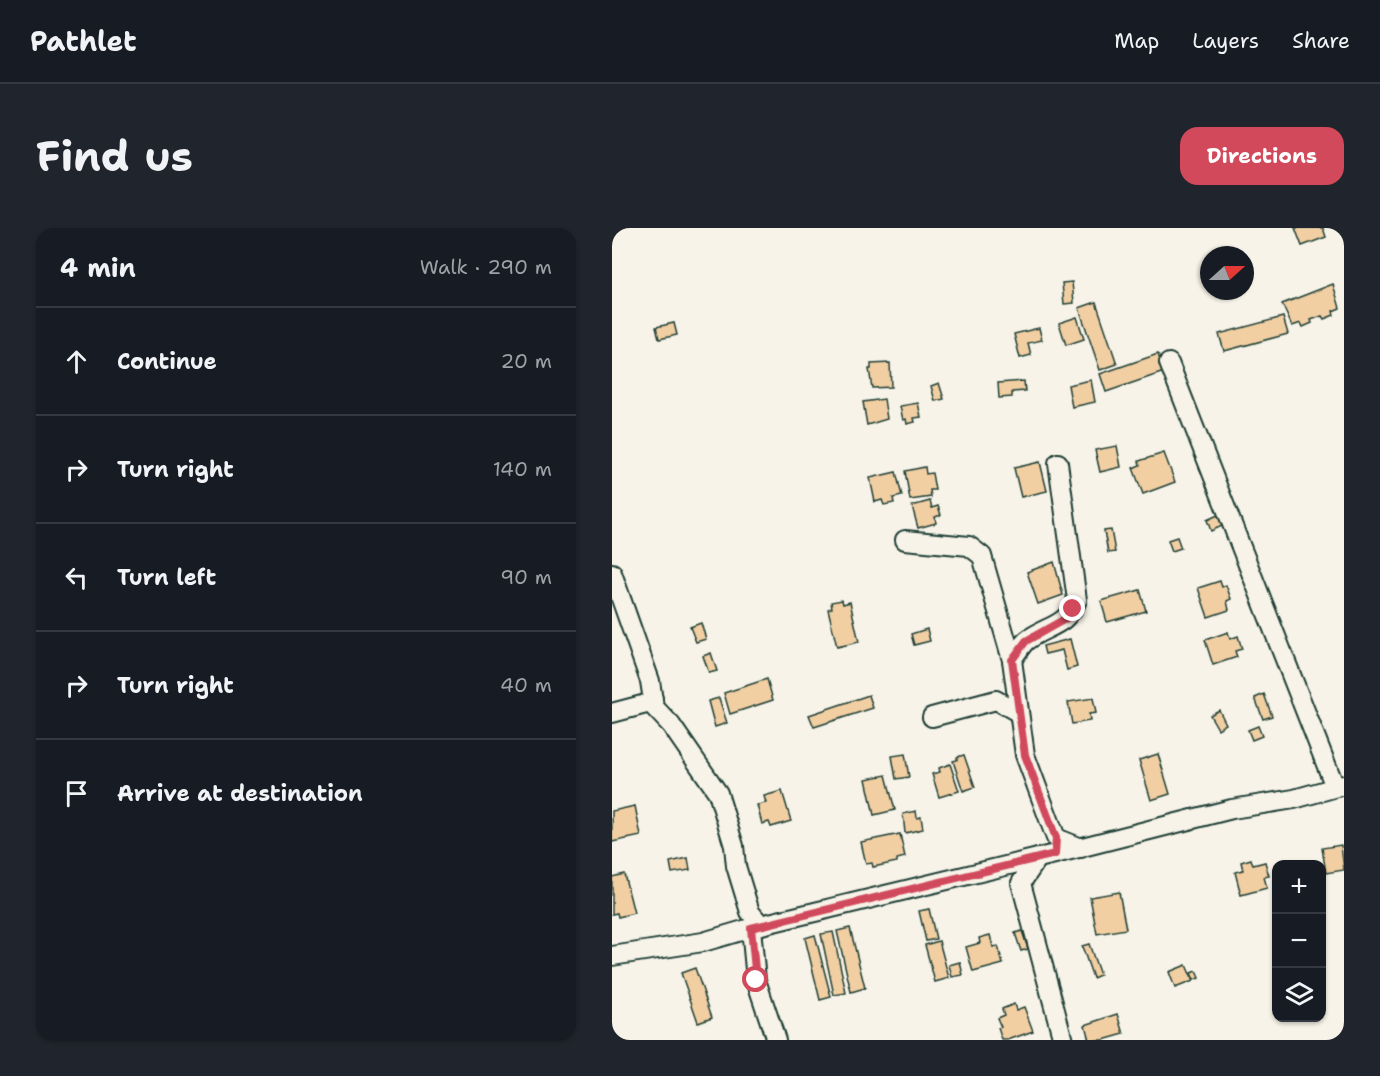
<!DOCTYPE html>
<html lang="en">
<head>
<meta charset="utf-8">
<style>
	body { margin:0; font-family:"Shantell Sans",sans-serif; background:#20242c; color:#f1f3f6 }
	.controls { position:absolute; right:18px; bottom:18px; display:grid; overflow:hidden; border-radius:12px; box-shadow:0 2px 4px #0004 }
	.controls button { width:54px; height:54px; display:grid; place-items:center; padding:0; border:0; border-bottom:2px solid #363941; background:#171b24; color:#f1f3f6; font:30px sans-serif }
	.compass { position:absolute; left:588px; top:18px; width:54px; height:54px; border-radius:50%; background:#171b24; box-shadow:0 2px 4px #0004; rotate:69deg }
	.stop { position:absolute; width:18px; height:18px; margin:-14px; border:4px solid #d1495b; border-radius:50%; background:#fff }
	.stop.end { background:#d1495b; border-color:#fff; box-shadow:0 2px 6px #0008 }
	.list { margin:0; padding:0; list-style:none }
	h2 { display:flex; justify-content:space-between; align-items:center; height:78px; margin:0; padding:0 24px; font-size:26px }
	h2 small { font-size:20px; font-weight:400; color:#9ea1a6 }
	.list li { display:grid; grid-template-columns:39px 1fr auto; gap:18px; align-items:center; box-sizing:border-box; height:108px; padding:0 24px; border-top:2px solid #363941 }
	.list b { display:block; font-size:22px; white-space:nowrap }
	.list em { font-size:20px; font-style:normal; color:#9ea1a6 }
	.icon { flex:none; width:33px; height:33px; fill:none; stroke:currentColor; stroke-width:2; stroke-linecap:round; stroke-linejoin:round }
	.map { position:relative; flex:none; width:732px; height:812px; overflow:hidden; border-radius:18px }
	header { display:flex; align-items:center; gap:36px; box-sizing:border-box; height:84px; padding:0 30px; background:#171b24; border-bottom:2px solid #363941 }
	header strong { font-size:28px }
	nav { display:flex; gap:33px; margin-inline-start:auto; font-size:21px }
	.intro { display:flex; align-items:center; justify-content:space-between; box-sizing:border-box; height:144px; padding:0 36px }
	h1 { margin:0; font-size:42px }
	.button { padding:15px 27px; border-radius:18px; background:#d1495b; color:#fff; font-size:21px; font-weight:700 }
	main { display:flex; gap:36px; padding:0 36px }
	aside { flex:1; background:#171b24; border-radius:18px; box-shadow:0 2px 4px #0004 }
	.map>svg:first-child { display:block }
	.building { fill:#f2cfa3; stroke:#1f3d34; stroke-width:1.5 }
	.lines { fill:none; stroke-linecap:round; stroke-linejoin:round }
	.minor-casing { stroke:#1f3d34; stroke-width:22 }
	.minor { stroke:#f7f3e8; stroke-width:18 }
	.route { stroke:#d1495b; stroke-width:8 }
</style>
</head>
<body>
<header>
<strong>Pathlet</strong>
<nav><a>Map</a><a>Layers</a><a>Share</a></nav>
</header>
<div class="intro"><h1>Find us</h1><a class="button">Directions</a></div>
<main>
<aside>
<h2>4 min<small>Walk · 290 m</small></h2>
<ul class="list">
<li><svg class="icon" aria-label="ahead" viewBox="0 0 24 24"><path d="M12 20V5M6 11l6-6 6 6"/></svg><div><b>Continue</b></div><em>20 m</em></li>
<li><svg class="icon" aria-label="right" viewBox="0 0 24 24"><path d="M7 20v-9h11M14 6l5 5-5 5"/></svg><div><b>Turn right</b></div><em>140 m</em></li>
<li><svg class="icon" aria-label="left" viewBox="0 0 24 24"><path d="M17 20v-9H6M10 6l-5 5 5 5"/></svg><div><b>Turn left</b></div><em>90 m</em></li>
<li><svg class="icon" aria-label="right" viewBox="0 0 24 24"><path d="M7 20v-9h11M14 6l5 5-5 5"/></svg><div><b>Turn right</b></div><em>40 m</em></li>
<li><svg class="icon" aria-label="arrive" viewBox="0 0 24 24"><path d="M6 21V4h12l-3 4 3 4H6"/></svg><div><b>Arrive at destination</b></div></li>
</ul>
</aside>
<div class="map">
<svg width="732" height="812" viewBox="0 0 732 812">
	<rect width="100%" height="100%" fill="#f7f3e8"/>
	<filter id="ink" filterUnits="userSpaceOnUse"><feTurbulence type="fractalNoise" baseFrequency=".0167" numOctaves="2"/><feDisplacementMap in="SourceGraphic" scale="12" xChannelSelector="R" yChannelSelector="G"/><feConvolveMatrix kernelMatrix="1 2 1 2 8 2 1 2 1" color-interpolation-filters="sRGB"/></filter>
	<g filter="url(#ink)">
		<g class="building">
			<path d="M683,0H711L714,9L690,18Z"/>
			<path d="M460,54L462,75L452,76L450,55Z"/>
			<path d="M721,56L728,80L721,83L722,87L712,91L710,88L699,92L700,95L691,99L689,95L680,98L670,76Z"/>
			<path d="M484,74L505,136L488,142L467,80Z"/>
			<path d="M465,89L472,111L454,117L447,95Z"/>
			<path d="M671,89L676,106L612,123L607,106Z"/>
			<path d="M62,95L65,107L47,111L44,99Z"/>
			<path d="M427,100L430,112L416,115L419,127L408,130L402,106Z"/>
			<path d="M546,126L552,144L494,164L488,146Z"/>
			<path d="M278,135L279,159L260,160L257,141H259V136Z"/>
			<path d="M479,152L483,174L460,179L456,157Z"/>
			<path d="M412,153L413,163L400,164V169L387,170L386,155Z"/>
			<path d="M327,155L332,171L323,173L319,158Z"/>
			<path d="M272,171L275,191L255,197L251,174Z"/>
			<path d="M306,175L309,189L302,190L303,194L295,196L294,191L291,192L288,178Z"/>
			<path d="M505,218L509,239L488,244L483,222Z"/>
			<path d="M552,225L563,254L531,266L521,240L528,237L527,233Z"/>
			<path d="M428,234L435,263L409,269L402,240Z"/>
			<path d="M313,239L314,246L320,245L323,262H318L319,269L298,272L293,243Z"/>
			<path d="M284,244L290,268L281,270L282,275L272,277L270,272L263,274L258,250Z"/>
			<path d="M318,273L320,280L326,278L329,287L323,289L324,295L306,300L300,278Z"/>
			<path d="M608,286L612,297L599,303L595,292Z"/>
			<path d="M499,302L503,324L496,325L492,303Z"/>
			<path d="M565,309L569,320L560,323L556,312Z"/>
			<path d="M442,334L451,367L426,376L415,344Z"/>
			<path d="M608,353L610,359L614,357L619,371L615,373L617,382L596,389L586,360Z"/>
			<path d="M528,362L534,383L495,394L489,373Z"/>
			<path d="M230,372L231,376L238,374L247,414L225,419L216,381L220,380L219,374Z"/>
			<path d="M89,395L94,411L84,414L78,399Z"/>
			<path d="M315,401L318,413L302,417L299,406Z"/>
			<path d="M616,404L618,411L626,408L630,421L623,423L625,429L601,437L593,412Z"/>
			<path d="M458,411L465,439L455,442L450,422L433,426L431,418Z"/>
			<path d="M99,425L105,443L97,445L91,428Z"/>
			<path d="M155,451L161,472L118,486L112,465Z"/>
			<path d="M652,466L660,488L651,491L643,470Z"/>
			<path d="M257,467L261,480L202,499L197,487Z"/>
			<path d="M107,470L115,495L103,499L96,473Z"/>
			<path d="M481,470L484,485L477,486L478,493L460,496L456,474Z"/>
			<path d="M607,482L614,496L606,501L598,487Z"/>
			<path d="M646,498L650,508L640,512L636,502Z"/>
			<path d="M293,526L297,549L284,551L280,528Z"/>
			<path d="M546,526L558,566L539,572L527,532Z"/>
			<path d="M352,527L363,559L351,563L341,533L345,532V529Z"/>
			<path d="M338,536L347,563L327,569L320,546L328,544L327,540Z"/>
			<path d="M274,547L283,582L262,587L254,551Z"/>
			<path d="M170,563L179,593L159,599L157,594L150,596L145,577L154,575L152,568Z"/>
			<path d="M23,578L29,608L0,614V583Z"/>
			<path d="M304,583L305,590L309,589L311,601L293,605L291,586Z"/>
			<path d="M288,606L293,629L285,631V634L261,639L260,635L254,636L249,614Z"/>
			<path d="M729,617L732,642L714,645L710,620Z"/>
			<path d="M76,630L78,642L60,645L58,634Z"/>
			<path d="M639,631L641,637L653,634L657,648L652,649L655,660L629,667L623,644L631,642L629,634Z"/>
			<path d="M12,646L22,685L6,689L5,685L0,686V649Z"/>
			<path d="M507,664L514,701L485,706L478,669Z"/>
			<path d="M317,681L324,711L314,713L307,683Z"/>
			<path d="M238,700L253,760L239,764L225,703Z"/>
			<path d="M410,703L416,721L409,723L403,705Z"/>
			<path d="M221,704L234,765L222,767L209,706Z"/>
			<path d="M203,707L219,769L208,772L193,710Z"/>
			<path d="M378,707L381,719L386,718L391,736L361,744L354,719L368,715L367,710Z"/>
			<path d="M327,713L337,750L323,754L313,717Z"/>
			<path d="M477,716L488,747L481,750L470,718Z"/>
			<path d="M348,734L351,747L340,749L337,737Z"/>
			<path d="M574,737L581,753L563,760L557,744Z"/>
			<path d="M83,740L100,789L86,794L69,745Z"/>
			<path d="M584,743L587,750L582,752L579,745Z"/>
			<path d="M402,776L404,782L412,779L421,803L396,812H390L386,800L389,799L385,790L392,787L390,781Z"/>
			<path d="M506,786L512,806L491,812H477L473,797Z"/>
		</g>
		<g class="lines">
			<defs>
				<g id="minor">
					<path d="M557,135L723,559"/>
					<path d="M293,312L357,318L370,328L400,432L413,527L444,610L469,620"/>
					<path d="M0,345L38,453L42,479L59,497L106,565L122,618L124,638L138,684L149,697"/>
					<path d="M400,432C404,426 409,418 414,413C434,397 454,400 465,372L446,235"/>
					<path d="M0,485L34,476L41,471"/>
					<path d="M320,489L384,472L407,485"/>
					<path d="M426,630L409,655L451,812"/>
					<path d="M139,700L144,752L164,812"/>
					<path d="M0,728L91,714L149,697L443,626L620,581L682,571L732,557"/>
				</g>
			</defs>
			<use href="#minor" class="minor-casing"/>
			<use href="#minor" class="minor"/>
		</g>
	</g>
	<g class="lines" filter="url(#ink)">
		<path class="route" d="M144,752L139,700L443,626L444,610L413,527L400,432L414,413L453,391L461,381"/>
	</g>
</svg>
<div class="controls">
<button>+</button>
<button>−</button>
<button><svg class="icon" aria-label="layers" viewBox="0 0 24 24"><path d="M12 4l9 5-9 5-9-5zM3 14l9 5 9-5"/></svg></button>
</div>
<svg class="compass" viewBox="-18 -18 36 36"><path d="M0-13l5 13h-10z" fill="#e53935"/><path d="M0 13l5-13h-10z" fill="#9ea1a6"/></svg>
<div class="stop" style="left:144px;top:752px"></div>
<div class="stop end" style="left:461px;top:381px"></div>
</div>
</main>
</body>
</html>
